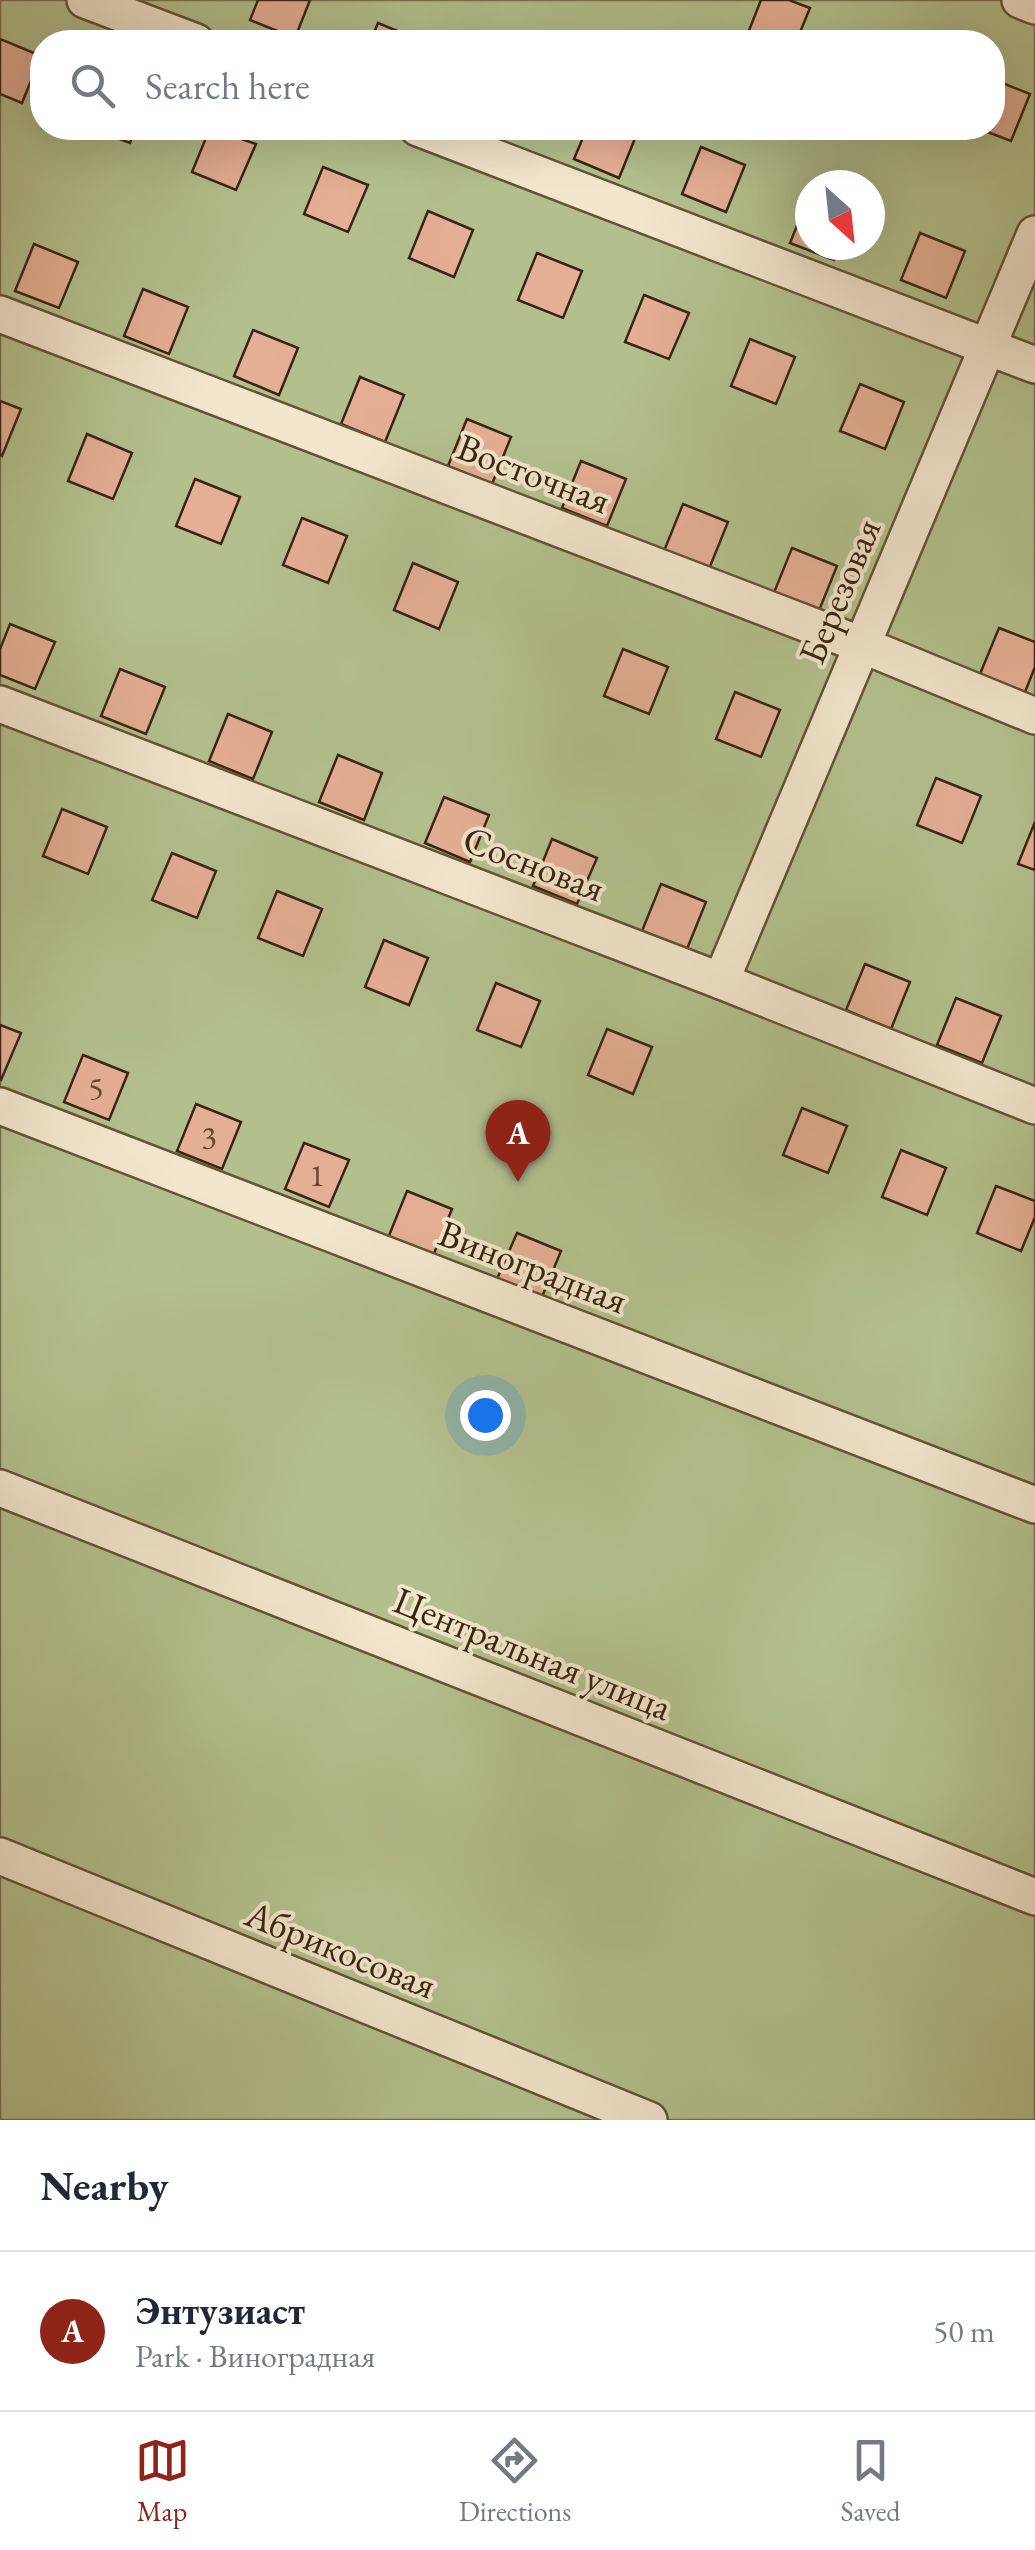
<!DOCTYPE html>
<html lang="en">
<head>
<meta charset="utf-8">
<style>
	body { margin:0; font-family:"EB Garamond",serif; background:#f2f2f3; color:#1f2937 }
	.compass { position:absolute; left:795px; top:170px; width:90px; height:90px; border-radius:50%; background:#fff; box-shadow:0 10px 40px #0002; rotate:153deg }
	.you { position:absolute; left:485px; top:1415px; width:35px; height:35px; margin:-25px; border:8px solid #fff; border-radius:50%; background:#1a73e8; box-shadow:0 0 0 15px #1a73e833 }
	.badge { display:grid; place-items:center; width:65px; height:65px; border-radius:50%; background:#8f2418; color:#fff; font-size:32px; font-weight:700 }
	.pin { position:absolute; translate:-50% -82px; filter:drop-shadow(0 2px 5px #0008) }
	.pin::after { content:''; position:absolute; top:52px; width:35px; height:30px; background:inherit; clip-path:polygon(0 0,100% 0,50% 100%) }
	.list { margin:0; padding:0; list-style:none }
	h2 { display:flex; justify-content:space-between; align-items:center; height:130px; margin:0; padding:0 40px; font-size:42px }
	h2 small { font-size:32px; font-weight:400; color:#747a83 }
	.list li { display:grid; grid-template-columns:65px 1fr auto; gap:30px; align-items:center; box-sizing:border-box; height:160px; padding:0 40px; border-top:2px solid #e0e1e3 }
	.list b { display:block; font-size:38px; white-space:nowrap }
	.list p { margin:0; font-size:32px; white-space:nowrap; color:#747a83 }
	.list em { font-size:32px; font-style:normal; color:#747a83 }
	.icon { flex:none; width:55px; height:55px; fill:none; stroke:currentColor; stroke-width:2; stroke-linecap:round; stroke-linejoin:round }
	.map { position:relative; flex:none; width:1035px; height:2120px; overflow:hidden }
	.search { position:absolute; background:#fff; box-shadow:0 10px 40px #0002; left:30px; right:30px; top:30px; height:110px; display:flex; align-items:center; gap:25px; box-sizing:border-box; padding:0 35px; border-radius:40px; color:#747a83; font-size:38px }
	.sheet { height:290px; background:#fff }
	nav { display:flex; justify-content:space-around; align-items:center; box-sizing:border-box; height:140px; border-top:2px solid #e0e1e3; background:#fff; font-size:28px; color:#747a83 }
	nav a { display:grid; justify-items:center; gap:5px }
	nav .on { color:#8f2418 }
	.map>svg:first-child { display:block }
	.green { fill:#b3c08e; stroke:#76724e; stroke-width:2.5; fill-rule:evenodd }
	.building { fill:#e5af95; stroke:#39250e; stroke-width:2.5 }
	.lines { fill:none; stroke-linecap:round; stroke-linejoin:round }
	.minor-casing { stroke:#665236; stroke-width:40 }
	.minor { stroke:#f2e6cc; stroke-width:35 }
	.labels { text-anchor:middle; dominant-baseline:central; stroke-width:8; stroke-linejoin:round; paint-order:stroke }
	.number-label { font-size:32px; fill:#644830 }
	.street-label { font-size:38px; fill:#39250e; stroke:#f2e6cc }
</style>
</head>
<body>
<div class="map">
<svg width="1035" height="2120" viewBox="0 0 1035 2120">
	<rect width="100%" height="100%" fill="#ebd8b0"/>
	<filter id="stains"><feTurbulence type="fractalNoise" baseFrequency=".002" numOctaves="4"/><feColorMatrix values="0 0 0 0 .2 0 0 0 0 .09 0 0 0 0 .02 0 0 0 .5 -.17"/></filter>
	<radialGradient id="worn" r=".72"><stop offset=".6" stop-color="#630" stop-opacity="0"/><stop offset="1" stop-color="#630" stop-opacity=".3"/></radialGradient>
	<path class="green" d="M0,0H1035V2120H0ZM42,42H992V128H42ZM810,185H870V245H810Z"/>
	<g class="building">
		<path d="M258,0H310L295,38L250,20Z"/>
		<path d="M761,0H789L810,8L796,42H759L746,38Z"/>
		<path d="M378,23L422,41V42H370Z"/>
		<path d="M0,39L41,56L22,103L0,94Z"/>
		<path d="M992,79L1030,94L1011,141L977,128H992Z"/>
		<path d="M90,128H136L130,143Z"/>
		<path d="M210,128L256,144L236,190L192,172Z"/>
		<path d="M587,128H630L638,131L619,178L574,159Z"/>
		<path d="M701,147L745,165L726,212L682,194Z"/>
		<path d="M323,167L368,185L348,232L304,214Z"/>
		<path d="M809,196L810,245H841L834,260L790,243Z"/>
		<path d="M428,211L473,230L454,277L409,258Z"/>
		<path d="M920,233L965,251L946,298L901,280Z"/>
		<path d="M34,244L78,262L59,308L15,291Z"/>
		<path d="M537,253L582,271L563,318L518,300Z"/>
		<path d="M143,289L188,307L169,354L124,336Z"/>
		<path d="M644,295L689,313L669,359L625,342Z"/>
		<path d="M253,330L298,348L279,395L234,376Z"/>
		<path d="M750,339L795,357L776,404L731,386Z"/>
		<path d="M360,377L404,395L385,442L341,424Z"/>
		<path d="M860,384L904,402L885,449L840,431Z"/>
		<path d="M0,401L21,409L2,456L0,455Z"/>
		<path d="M467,419L511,437L492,484L448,466Z"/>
		<path d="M87,434L132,453L113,499L68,481Z"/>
		<path d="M581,461L626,479L607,526L562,508Z"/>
		<path d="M195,479L240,497L221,544L176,526Z"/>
		<path d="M683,504L728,522L709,569L664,551Z"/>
		<path d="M302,518L347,536L328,583L283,565Z"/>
		<path d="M792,548L837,566L818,613L773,595Z"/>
		<path d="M413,563L458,582L439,629L394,610Z"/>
		<path d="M10,624L55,642L35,689L0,675V649Z"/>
		<path d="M999,628L1035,642V667L1025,692L980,674Z"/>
		<path d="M623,649L668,667L649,714L604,696Z"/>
		<path d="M120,669L165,687L146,734L101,716Z"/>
		<path d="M735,692L780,710L761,757L716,739Z"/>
		<path d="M228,714L272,732L253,779L209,761Z"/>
		<path d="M338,755L382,773L364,820L319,802Z"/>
		<path d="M936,778L981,796L962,843L917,825Z"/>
		<path d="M444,797L489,815L470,862L425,843Z"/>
		<path d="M62,809L107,827L88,874L43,856Z"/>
		<path d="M1035,822V870L1018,864Z"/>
		<path d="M552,839L597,858L577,904L533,886Z"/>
		<path d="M172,853L216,871L197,918L152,900Z"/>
		<path d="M661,884L706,902L687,949L642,931Z"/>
		<path d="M277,891L322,909L303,956L258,938Z"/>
		<path d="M384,940L428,958L409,1005L365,987Z"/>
		<path d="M865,964L910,982L891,1029L846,1010Z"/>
		<path d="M496,983L540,1001L521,1047L477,1030Z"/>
		<path d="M956,998L1001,1016L982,1063L937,1045Z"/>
		<path d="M0,1025L21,1033L1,1080H0Z"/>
		<path d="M607,1029L652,1047L633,1094L588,1075Z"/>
		<path d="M83,1055L128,1073L109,1120L64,1102Z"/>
		<path d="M196,1104L241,1122L222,1169L177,1151Z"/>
		<path d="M802,1108L847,1126L828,1173L783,1155Z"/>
		<path d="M304,1143L349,1160L329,1207L285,1189Z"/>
		<path d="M901,1150L946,1168L927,1215L882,1197Z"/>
		<path d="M996,1186L1035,1201V1217L1021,1251L977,1233Z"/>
		<path d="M407,1191L452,1209L433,1256L388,1238Z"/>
		<path d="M517,1233L561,1251L542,1297L497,1279Z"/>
	</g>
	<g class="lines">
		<defs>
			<g id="minor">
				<path d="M85,0L196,42"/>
				<path d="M1020,0L1035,6"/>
				<path d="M418,128L1035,365"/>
				<path d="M0,314L862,645L1035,716"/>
				<path d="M0,704L721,981L1035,1106"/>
				<path d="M721,981L1035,234"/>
				<path d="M0,1106L1035,1505"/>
				<path d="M0,1488L1035,1897"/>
				<path d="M0,1856L649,2120"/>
			</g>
		</defs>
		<use href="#minor" class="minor-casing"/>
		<use href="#minor" class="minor"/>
	</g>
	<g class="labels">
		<g class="number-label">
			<text x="96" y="1088">5</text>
			<text x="209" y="1137">3</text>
			<text x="317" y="1175">1</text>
		</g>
		<g class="street-label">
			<text transform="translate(534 473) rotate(21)">Восточная</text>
			<text transform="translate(839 591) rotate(-67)">Березовая</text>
			<text transform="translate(534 863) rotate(21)">Сосновая</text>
			<text transform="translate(533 1266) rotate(21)">Виноградная</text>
			<text transform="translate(533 1653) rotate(22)">Центральная улица</text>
			<text transform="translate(341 1949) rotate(22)">Абрикосовая</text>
		</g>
	</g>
	<rect width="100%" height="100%" filter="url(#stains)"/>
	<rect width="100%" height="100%" fill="url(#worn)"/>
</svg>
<svg class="compass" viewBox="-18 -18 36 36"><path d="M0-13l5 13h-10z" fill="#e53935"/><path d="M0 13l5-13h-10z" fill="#747a83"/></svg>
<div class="you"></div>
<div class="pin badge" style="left:518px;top:1182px">A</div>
<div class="search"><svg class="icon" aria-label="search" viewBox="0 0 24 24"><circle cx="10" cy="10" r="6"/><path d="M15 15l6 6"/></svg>Search here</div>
</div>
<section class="sheet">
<h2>Nearby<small></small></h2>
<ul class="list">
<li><span class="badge">A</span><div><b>Энтузиаст</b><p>Park · Виноградная</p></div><em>50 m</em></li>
</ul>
</section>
<nav>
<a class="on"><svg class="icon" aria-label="map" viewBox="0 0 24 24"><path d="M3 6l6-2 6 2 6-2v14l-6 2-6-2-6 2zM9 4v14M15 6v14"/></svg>Map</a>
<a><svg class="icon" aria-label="directions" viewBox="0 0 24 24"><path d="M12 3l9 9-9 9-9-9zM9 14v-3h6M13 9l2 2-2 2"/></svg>Directions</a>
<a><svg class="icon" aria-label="saved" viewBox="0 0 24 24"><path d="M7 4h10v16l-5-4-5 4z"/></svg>Saved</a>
</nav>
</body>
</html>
